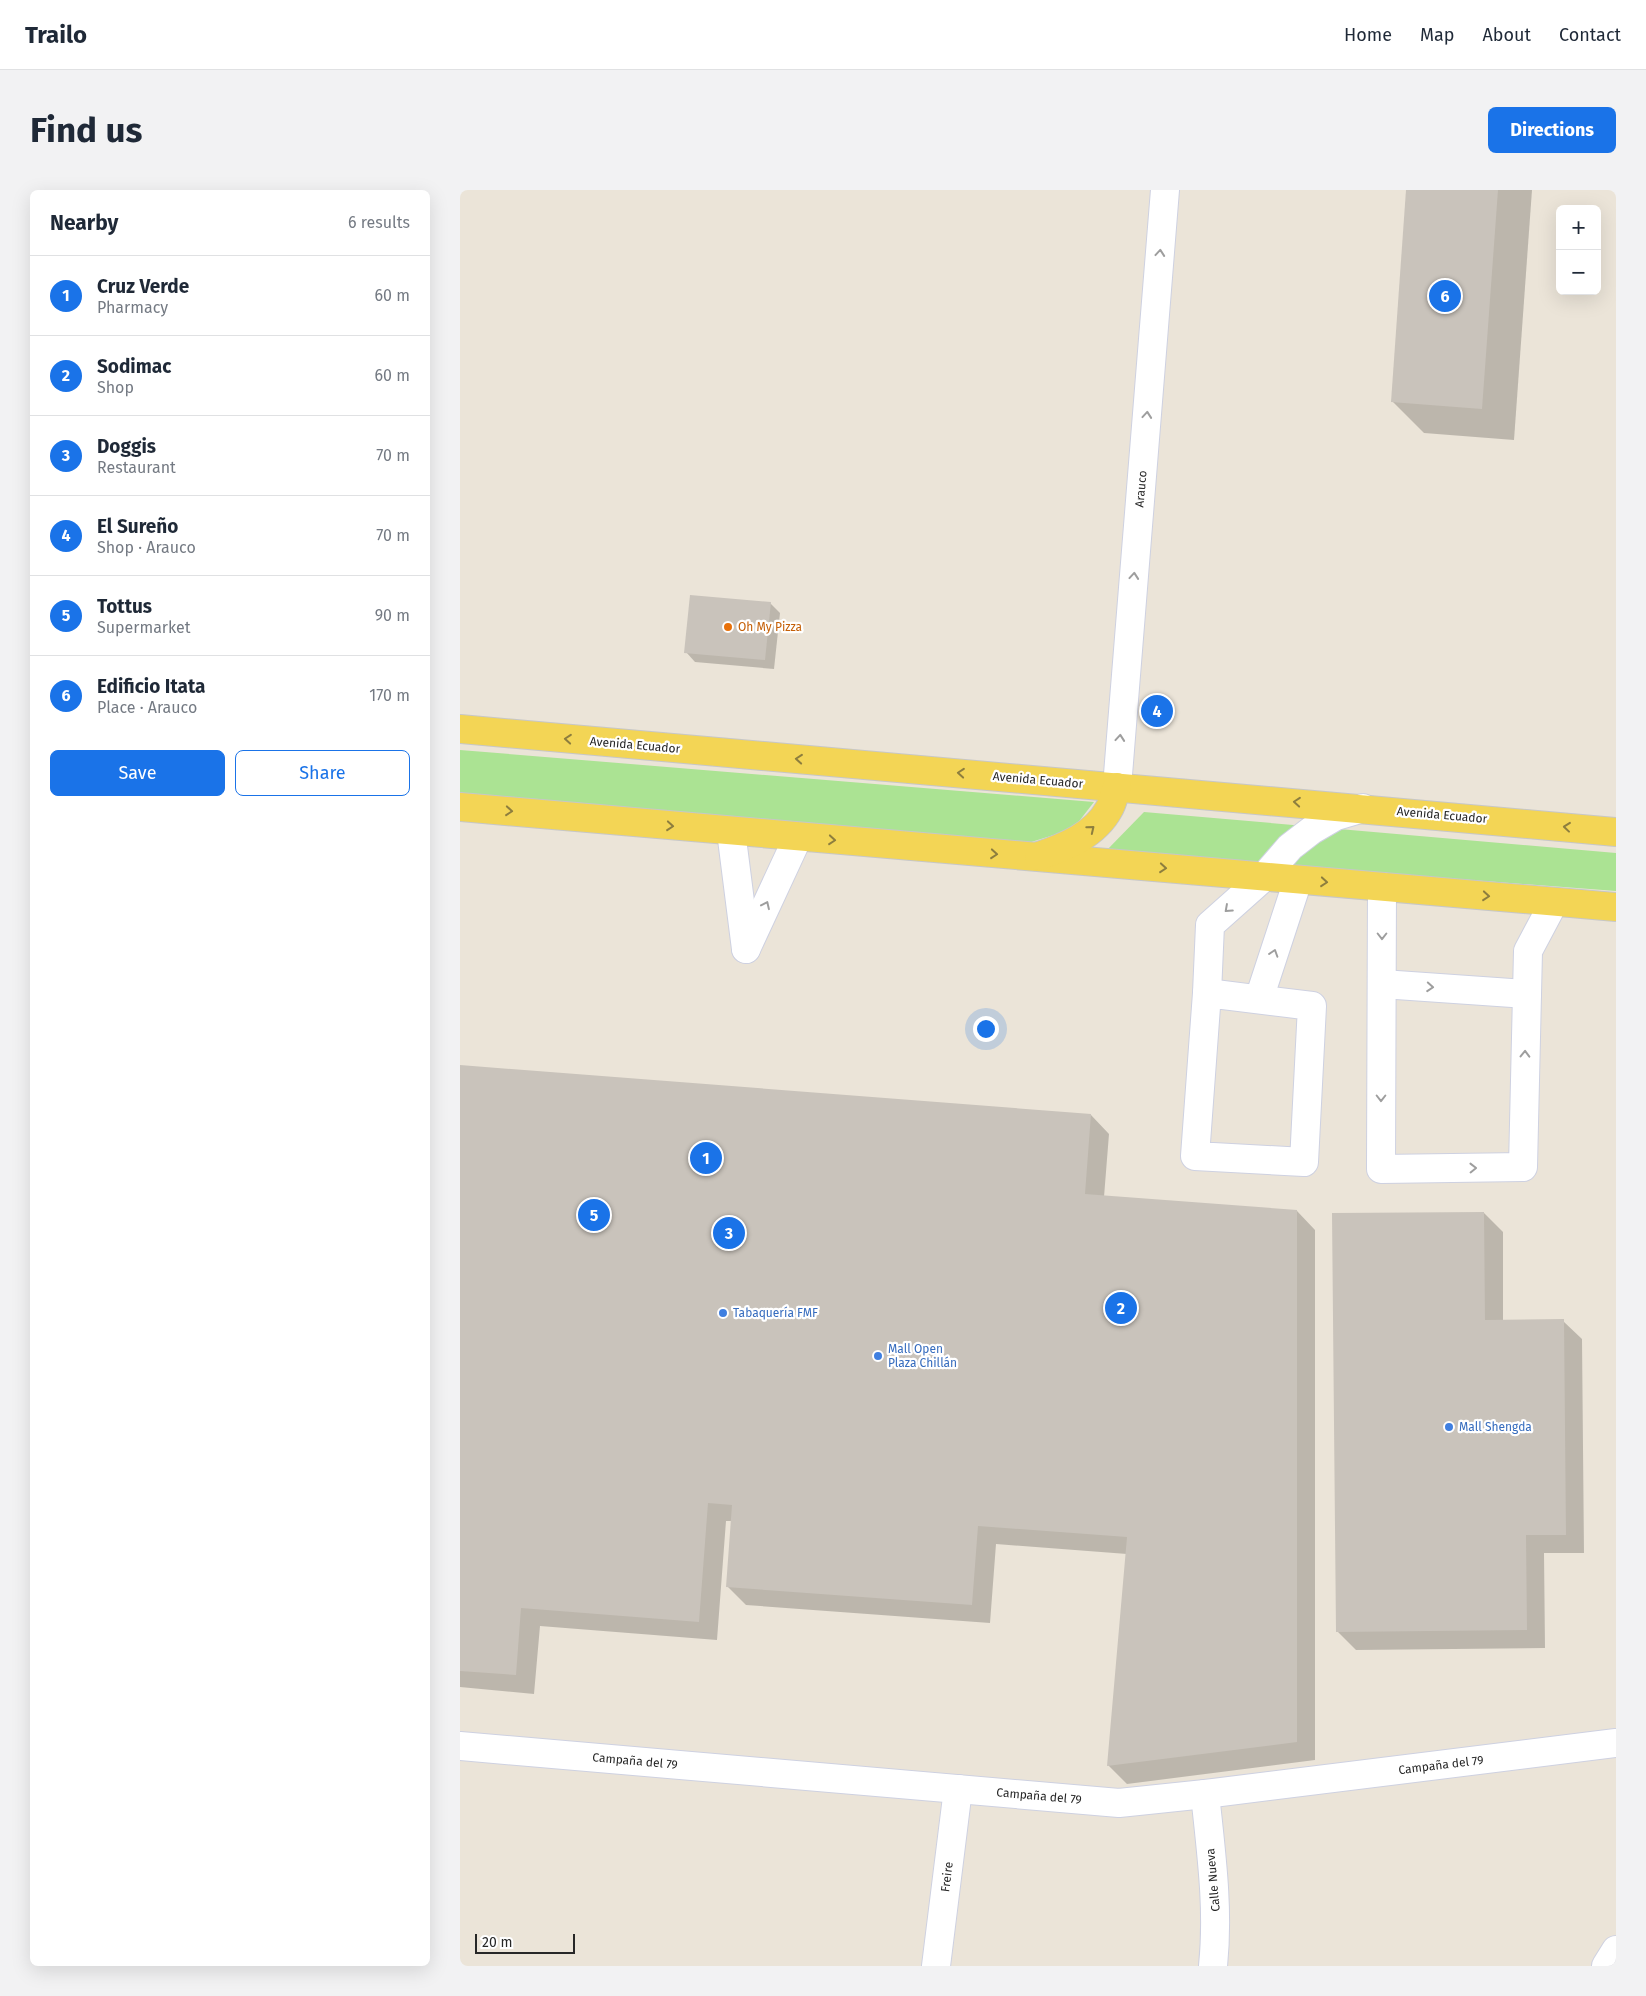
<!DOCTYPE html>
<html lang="en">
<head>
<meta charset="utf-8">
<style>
	body { margin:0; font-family:"Fira Sans",sans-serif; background:#f2f2f3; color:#1f2937 }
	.controls { position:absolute; right:15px; top:15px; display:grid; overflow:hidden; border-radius:8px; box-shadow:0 5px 20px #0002 }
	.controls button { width:45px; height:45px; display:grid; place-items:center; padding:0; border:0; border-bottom:1px solid #e0e1e3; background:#fff; color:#1f2937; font:25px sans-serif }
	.scale { position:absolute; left:15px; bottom:12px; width:100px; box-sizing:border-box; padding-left:5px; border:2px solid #272727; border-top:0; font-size:14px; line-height:18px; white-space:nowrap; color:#272727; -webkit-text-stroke:4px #fff; paint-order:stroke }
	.you { position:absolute; left:525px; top:838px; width:18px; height:18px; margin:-12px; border:4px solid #fff; border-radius:50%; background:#1a73e8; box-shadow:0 0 0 8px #1a73e833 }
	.badge { display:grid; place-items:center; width:32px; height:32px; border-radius:50%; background:#1a73e8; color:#fff; font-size:16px; font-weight:700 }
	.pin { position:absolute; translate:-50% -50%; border:2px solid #fff; box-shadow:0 1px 5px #0006 }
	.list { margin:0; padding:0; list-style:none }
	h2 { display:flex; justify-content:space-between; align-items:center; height:65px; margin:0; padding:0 20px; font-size:21px }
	h2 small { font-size:16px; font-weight:400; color:#747a83 }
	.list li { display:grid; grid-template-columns:32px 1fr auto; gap:15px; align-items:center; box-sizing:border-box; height:80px; padding:0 20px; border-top:1px solid #e0e1e3 }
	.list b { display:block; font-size:19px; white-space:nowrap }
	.list p { margin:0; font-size:16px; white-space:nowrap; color:#747a83 }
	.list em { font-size:16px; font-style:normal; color:#747a83 }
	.actions { display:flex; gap:10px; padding:15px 20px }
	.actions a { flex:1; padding:11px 0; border:1px solid #1a73e8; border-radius:8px; text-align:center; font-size:18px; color:#1a73e8 }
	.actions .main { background:#1a73e8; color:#fff }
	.map { position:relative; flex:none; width:1156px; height:1776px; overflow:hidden; border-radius:8px }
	header { display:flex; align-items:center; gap:30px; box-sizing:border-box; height:70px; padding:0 25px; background:#fff; border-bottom:1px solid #e0e1e3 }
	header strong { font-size:24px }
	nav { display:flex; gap:28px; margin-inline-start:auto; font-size:18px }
	.intro { display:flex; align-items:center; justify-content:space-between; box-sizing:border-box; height:120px; padding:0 30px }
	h1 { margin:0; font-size:35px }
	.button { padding:12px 22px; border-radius:8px; background:#1a73e8; color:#fff; font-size:18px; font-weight:700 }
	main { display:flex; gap:30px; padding:0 30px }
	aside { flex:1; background:#fff; border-radius:8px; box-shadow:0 5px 20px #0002 }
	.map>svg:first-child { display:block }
	.green { fill:#abe393 }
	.shadow { fill:#0003 }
	.building { fill:#c9c3bb }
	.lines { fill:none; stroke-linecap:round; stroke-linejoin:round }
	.minor-casing { stroke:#ced1e1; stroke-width:30 }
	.major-casing { stroke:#c7c7c7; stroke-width:30 }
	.minor { stroke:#fff; stroke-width:28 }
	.major { stroke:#f3d555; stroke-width:28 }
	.oneway { stroke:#9e9e9e }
	.oneway2 { stroke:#8d7e3e }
	.food-dot { fill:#e8710a; stroke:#fff; stroke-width:2 }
	.shop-dot { fill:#3f7fe0; stroke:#fff; stroke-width:2 }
	.labels { text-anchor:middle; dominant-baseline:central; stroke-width:4.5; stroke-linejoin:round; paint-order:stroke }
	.street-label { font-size:12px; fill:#272727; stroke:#fff }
	.food-label { font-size:12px; fill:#c56008; stroke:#fff; text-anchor:start }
	.shop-label { font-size:12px; fill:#366cbe; stroke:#fff; text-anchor:start }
</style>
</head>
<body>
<header>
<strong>Trailo</strong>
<nav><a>Home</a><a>Map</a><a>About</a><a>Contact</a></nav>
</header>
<div class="intro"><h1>Find us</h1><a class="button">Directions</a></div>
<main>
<aside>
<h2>Nearby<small>6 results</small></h2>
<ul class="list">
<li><span class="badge">1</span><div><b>Cruz Verde</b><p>Pharmacy</p></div><em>60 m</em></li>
<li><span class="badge">2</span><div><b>Sodimac</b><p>Shop</p></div><em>60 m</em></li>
<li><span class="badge">3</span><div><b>Doggis</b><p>Restaurant</p></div><em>70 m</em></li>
<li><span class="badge">4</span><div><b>El Sureño</b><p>Shop · Arauco</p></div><em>70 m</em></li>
<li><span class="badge">5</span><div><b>Tottus</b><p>Supermarket</p></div><em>90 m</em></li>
<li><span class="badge">6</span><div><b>Edificio Itata</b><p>Place · Arauco</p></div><em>170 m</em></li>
</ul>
<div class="actions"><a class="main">Save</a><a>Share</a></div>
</aside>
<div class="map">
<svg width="1156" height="1776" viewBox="0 0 1156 1776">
	<rect width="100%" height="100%" fill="#ebe4d8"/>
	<g class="green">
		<path d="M0,560L634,612L613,639L568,653L0,611Z"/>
		<path d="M684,622L1156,663V701L645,662Z"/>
	</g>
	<g class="shadow">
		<path d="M948,0H1072L1054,250L964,243L932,211Z"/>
		<path d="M310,413L320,423L314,479L235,472L226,462Z"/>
		<path d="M0,877L631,925L649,944L644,1007L837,1021L855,1040V1570L667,1594L648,1575L667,1364L536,1354L530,1433L286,1415L267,1396L272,1331H266L257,1450L80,1436L74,1504L0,1497Z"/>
		<path d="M1024,1023L1043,1042V1131H1103L1122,1149L1124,1363H1084L1085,1458L896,1460L877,1441Z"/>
	</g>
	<g class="building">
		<path d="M946,0H1038L1022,219L931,212Z"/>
		<path d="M230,405L311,412L305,470L224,463Z"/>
		<path d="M0,875L631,924L625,1004L837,1020V1552L647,1576L667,1347L518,1336L512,1415L266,1397L272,1315L248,1313L239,1432L61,1418L56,1485L0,1481Z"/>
		<path d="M1024,1022L1025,1130L1104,1129L1106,1345H1066L1067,1440L876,1442L872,1023Z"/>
	</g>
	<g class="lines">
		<defs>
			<g id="minor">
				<path d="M657,597L705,0"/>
				<path d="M271,641L286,759"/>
				<path d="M922,697L921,979L1063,977L1068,761L1094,712"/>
				<path d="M286,759L338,647"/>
				<path d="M922,794L1067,804"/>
				<path d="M747,803L852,816L844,972L735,966Z"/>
				<path d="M747,803L750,735L804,687L830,657L852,640L876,626L903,618"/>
				<path d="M799,809L838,690"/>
				<path d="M0,1556L659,1613L745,1604L1156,1553"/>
				<path d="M745,1604C751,1662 759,1718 753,1776"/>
				<path d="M476,1776L498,1599"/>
				<path d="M1146,1776L1156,1760"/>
			</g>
			<g id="major">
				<path d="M0,539L1156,642"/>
				<path d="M0,617L1156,717"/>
				<path d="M579,666C605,657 635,645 649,619C653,613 654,604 657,597"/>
			</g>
		</defs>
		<use href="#minor" class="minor-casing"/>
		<use href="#major" class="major-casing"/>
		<use href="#minor" class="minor"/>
		<use href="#major" class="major"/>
	</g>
	<defs><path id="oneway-chevron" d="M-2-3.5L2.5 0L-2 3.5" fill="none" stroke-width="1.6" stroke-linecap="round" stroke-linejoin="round" transform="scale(1.25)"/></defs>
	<g class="oneway">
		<use href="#oneway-chevron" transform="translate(700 63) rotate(-85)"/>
		<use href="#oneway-chevron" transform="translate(687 225) rotate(-85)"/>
		<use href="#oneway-chevron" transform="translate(674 386) rotate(-85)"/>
		<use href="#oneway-chevron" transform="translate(660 548) rotate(-85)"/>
		<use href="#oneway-chevron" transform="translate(306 715) rotate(-65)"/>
		<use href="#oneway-chevron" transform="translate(768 719) rotate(138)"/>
		<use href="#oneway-chevron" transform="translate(922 746) rotate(90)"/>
		<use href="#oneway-chevron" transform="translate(814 763) rotate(-72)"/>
		<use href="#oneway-chevron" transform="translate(970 797) rotate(4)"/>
		<use href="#oneway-chevron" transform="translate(1065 864) rotate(-89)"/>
		<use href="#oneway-chevron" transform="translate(921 908) rotate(90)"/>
		<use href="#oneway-chevron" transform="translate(1013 978) rotate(-1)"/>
	</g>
	<g class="oneway2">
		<use href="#oneway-chevron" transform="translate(108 549) rotate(-175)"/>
		<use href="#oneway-chevron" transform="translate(339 569) rotate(-175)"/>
		<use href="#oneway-chevron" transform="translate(501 583) rotate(-175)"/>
		<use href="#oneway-chevron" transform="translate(837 612) rotate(-175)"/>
		<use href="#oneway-chevron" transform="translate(49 621) rotate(5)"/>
		<use href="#oneway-chevron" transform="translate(210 636) rotate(5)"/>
		<use href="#oneway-chevron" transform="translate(1107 637) rotate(-174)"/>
		<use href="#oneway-chevron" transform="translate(631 639) rotate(-39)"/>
		<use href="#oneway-chevron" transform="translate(372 650) rotate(5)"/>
		<use href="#oneway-chevron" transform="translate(534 664) rotate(5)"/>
		<use href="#oneway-chevron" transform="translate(703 678) rotate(5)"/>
		<use href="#oneway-chevron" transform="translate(864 692) rotate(5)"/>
		<use href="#oneway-chevron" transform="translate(1026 706) rotate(5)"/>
	</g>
	<circle class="food-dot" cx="268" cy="437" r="5"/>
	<g class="shop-dot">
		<circle cx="263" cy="1123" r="5"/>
		<circle cx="418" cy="1166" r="5"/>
		<circle cx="989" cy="1237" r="5"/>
	</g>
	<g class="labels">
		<g class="street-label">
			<text transform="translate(681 299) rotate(-85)">Arauco</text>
			<text transform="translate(175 555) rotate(5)">Avenida Ecuador</text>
			<text transform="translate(578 590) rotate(5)">Avenida Ecuador</text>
			<text transform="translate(982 625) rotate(5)">Avenida Ecuador</text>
			<text transform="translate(175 1571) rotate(5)">Campaña del 79</text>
			<text transform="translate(981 1575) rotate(-7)">Campaña del 79</text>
			<text transform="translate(579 1606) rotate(5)">Campaña del 79</text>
			<text transform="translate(487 1687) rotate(-83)">Freire</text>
			<text transform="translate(753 1690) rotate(-95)">Calle Nueva</text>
		</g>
		<g class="food-label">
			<text x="278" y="437">Oh My Pizza</text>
		</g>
		<g class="shop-label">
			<text x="273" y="1123">Tabaquería FMF</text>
			<text x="428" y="1159">Mall Open<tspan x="428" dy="14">Plaza Chillán</tspan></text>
			<text x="999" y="1237">Mall Shengda</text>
		</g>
	</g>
</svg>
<div class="controls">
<button>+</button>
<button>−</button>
</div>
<div class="scale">20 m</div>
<div class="you"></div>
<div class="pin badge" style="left:246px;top:968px">1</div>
<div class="pin badge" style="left:661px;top:1118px">2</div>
<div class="pin badge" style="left:269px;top:1043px">3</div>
<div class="pin badge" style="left:697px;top:521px">4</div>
<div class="pin badge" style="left:134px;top:1025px">5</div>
<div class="pin badge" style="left:985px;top:106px">6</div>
</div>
</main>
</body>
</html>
